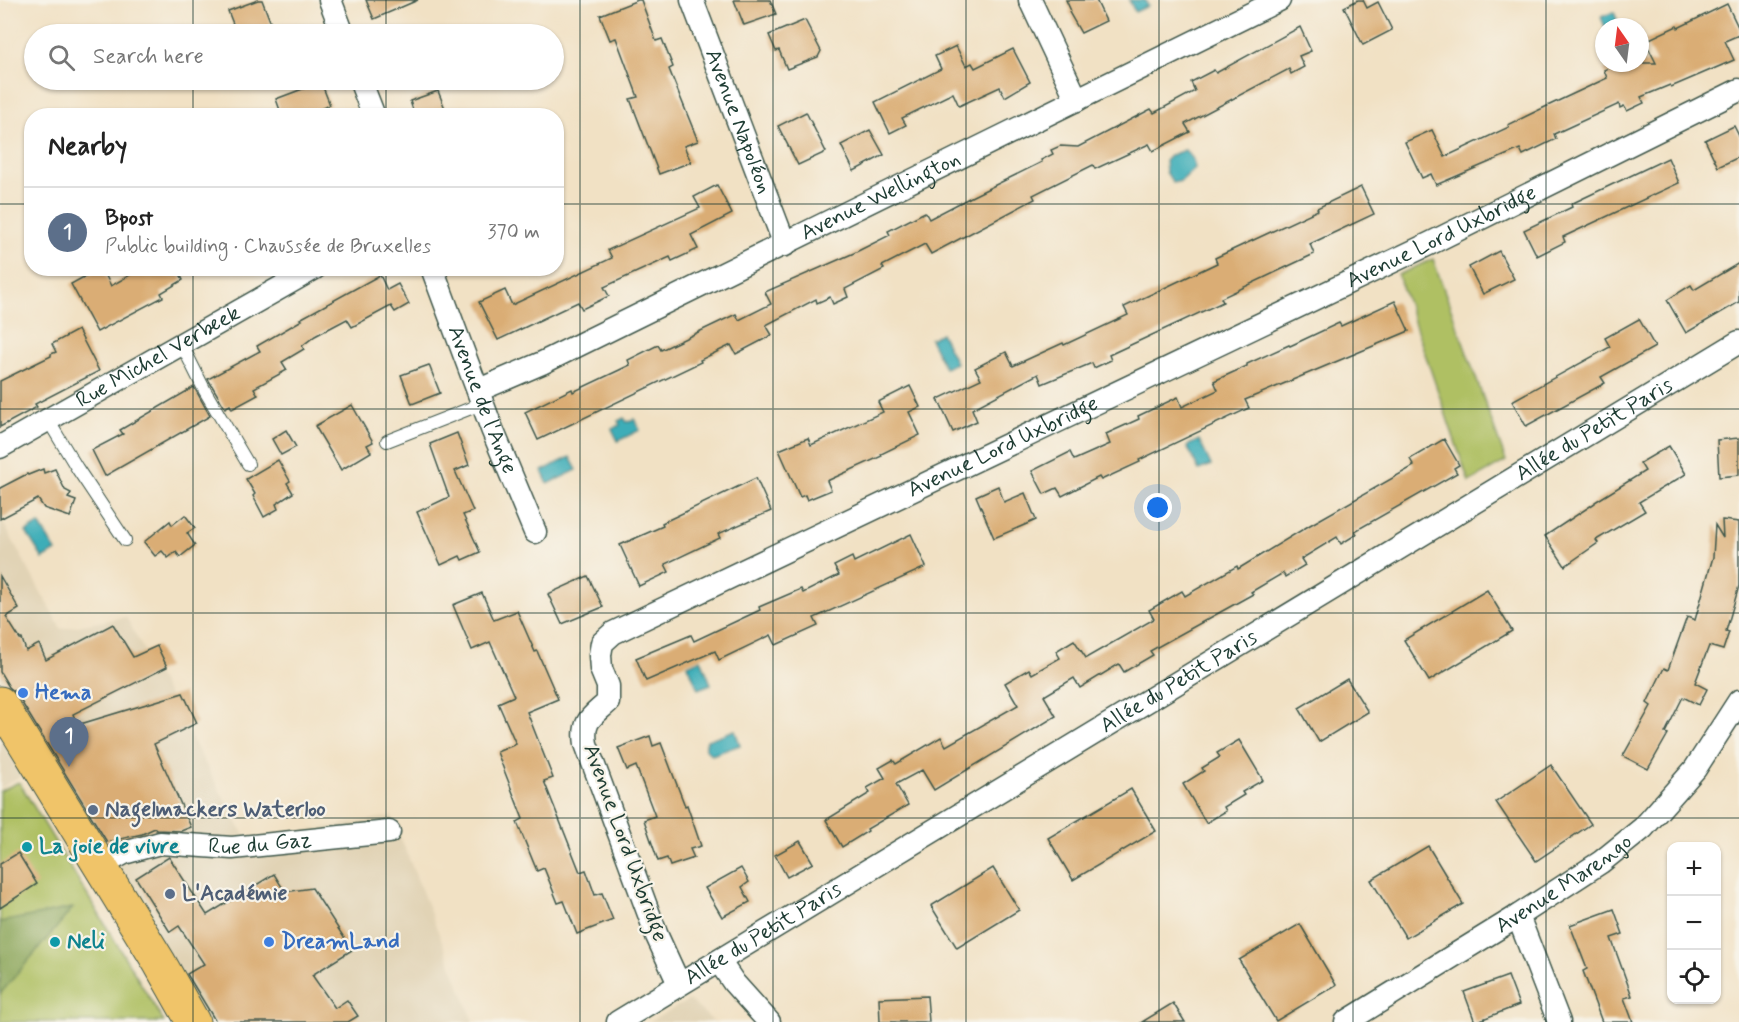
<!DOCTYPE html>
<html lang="en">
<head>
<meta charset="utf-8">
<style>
	body { margin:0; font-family:Mynerve,sans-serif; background:#f6f6f6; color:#222 }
	.controls { position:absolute; right:18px; bottom:18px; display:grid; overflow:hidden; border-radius:12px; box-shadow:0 2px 4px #0004 }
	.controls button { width:54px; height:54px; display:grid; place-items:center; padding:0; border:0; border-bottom:2px solid #e0e0e0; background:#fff; color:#222; font:30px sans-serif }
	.compass { position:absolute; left:1595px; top:18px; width:54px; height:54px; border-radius:50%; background:#fff; box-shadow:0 2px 4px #0004; rotate:346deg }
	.you { position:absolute; left:1158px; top:508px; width:21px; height:21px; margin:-15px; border:4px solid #fff; border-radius:50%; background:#1a73e8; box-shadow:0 0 0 9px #1a73e833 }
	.badge { display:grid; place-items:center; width:39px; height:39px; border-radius:50%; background:#b5179e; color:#fff; font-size:20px; font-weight:700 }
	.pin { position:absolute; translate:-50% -50px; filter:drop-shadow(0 2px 3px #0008) }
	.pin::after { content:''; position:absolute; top:32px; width:21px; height:18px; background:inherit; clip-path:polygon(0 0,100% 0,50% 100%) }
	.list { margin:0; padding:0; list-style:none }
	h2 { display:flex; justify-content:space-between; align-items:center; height:78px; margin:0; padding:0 24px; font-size:26px }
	h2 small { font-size:20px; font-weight:400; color:#767676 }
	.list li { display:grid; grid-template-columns:39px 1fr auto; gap:18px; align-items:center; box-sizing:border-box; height:90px; padding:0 24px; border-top:2px solid #e0e0e0 }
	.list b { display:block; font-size:22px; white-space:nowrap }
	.list p { margin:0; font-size:20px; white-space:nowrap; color:#767676 }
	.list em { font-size:20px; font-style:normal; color:#767676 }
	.icon { flex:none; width:33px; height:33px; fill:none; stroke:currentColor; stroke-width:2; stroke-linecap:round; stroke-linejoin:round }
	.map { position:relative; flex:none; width:1739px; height:1022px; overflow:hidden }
	.search { position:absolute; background:#fff; box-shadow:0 2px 4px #0004; left:24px; top:24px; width:540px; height:66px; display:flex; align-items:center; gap:15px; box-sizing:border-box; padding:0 21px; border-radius:33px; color:#767676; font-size:22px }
	.panel { position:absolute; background:#fff; box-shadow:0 2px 4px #0004; left:24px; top:108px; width:540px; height:168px; border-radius:24px }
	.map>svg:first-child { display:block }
	.built { fill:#e1d3b5 }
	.green { fill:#afc064; stroke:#677e4c; stroke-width:1.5 }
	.forest { fill:#8ba65a; stroke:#557247; stroke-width:1.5 }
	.water { fill:#3cadb8; stroke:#2e7576; stroke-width:1.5 }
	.building { fill:#daad75 }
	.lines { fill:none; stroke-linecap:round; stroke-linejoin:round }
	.lane-casing { stroke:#3e564a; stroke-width:14 }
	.street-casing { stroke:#3e564a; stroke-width:25 }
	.primary-casing { stroke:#3e564a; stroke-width:35 }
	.lane { stroke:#fff; stroke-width:12 }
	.street { stroke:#fff; stroke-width:22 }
	.primary { stroke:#f0c469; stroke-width:33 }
	.grid { fill:none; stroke:#1f3d34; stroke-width:1.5; stroke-opacity:0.55 }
	.shop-dot { fill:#3f7fe0; stroke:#f7f3e8; stroke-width:2 }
	.service-dot { fill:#5c6f8a; stroke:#f7f3e8; stroke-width:2 }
	.culture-dot { fill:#0f9aa8; stroke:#f7f3e8; stroke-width:2 }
	.labels { text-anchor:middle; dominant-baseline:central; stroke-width:4.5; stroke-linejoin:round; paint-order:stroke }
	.street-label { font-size:22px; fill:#1f3d34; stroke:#f7f3e8 }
	.shop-label { font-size:22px; font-weight:bold; fill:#366cbe; stroke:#f7f3e8; text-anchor:start }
	.service-label { font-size:22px; font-weight:bold; fill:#4e5e75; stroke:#f7f3e8; text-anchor:start }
	.culture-label { font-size:22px; font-weight:bold; fill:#0d838f; stroke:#f7f3e8; text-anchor:start }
</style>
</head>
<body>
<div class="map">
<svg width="1739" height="1022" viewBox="0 0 1739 1022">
	<rect width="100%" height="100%" fill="#f7f3e8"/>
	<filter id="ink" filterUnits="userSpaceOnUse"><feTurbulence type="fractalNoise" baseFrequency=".0167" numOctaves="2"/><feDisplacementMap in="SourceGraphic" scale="12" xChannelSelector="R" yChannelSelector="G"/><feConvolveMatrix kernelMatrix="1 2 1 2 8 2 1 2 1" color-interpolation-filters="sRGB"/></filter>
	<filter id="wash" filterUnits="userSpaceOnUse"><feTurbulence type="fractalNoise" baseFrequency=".008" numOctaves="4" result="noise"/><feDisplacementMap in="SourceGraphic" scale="24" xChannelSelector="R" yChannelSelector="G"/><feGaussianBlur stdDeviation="1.35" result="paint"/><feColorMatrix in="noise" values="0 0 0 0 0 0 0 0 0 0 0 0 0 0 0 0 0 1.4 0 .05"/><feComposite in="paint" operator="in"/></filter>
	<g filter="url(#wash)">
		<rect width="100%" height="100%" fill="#f1e1c4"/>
		<g class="built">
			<path d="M0,517L61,629L126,617L247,841L392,816L474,1022H206L46,762L0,788Z"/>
			<path d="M689,1000L714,1022H649Z"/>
		</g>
		<g class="green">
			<path d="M1433,259L1506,461L1469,482L1398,275Z"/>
			<path d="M19,782L164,1022H0V791Z"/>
		</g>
		<path class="forest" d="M73,908L0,994V922Z"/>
		<g class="water">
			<path d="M1129,0H1145L1148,6L1135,12Z"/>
			<path d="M1614,12L1620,27H1605L1601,17Z"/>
			<path d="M1185,150L1193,160L1195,168L1181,181L1173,183L1166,172L1165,161L1171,155Z"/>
			<path d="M941,333L956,363L945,368L930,339Z"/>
			<path d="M624,418L627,422L634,419L640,430L618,441L612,429L620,425L618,421Z"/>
			<path d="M1199,440L1211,465L1199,470L1187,446Z"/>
			<path d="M570,457L577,470L548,484L542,471Z"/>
			<path d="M39,524L56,551L43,559L26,532Z"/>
			<path d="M701,659L711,684L698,689L688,665Z"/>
			<path d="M735,730L740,745L712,755L705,749L707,740Z"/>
		</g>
		<g id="blocks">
			<g class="building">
				<path d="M258,0H262L275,34H237L228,11Z"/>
				<path d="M366,0H418L374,19Z"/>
				<path d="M638,0H641L656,41L662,39L673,67L669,69L698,141L684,146L691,162L659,174L630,99L638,97L616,38L610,40L600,15Z"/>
				<path d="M734,0H770L776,14L744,25Z"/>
				<path d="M1066,0H1096L1106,21L1081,33L1069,12L1071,11Z"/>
				<path d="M1358,0H1363L1367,8L1378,2L1392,30L1363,45L1344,7Z"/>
				<path d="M1727,4L1739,29V35L1725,41L1734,60L1671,87L1670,85L1641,97L1644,103L1627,111L1624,106L1620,108L1619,104L1554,134L1556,139L1523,155L1520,149L1436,185L1431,174L1422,178L1405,142L1432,130L1445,157L1509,127L1508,125L1541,109L1607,78L1604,70L1621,63H1656L1645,41L1677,26L1678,28Z"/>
				<path d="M805,20L821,51L818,57L787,69L779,50L776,51L769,35Z"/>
				<path d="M1300,27L1311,51L1299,56L1304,67L1291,74L1289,69L1185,124L1190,132L1153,151L1149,144L1095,169L1093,165L1033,195L1035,199L931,254L925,244L882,266L884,269L845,289L848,297L833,304L830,297L817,303L816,299L766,325L772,335L736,354L731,345L700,360L701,362L538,440L525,412L572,389L573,392L630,365L628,360L658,345L661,350L736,314L739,320L771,304L765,292L854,253L890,235L888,231L925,212L929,219L973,196L1042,162L1041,160L1053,154L1051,150L1060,146L1078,147L1151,109L1154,113L1195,91L1191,82L1214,70L1216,73Z"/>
				<path d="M956,46L966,66L972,63L975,68L1013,49L1030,82L1005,97L1000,87L959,106L953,93L902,118L906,125L890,133L875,102L941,69L935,56Z"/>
				<path d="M321,82L330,105L302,116H282L276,99Z"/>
				<path d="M438,91L448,116H415L410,101Z"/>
				<path d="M806,112L826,152L798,165L778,126Z"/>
				<path d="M1734,126L1739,136V157L1718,167L1705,140Z"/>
				<path d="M870,130L884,155L854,171L841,145Z"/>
				<path d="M1668,158L1679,183L1563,237L1565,242L1537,256L1524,230L1572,207L1571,204Z"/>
				<path d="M717,185L732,214L691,235L698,249L672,261L670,257L604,287L609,296L582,309L578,302L498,340L479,302L505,290L512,305L612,258L608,250L700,208L694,197Z"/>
				<path d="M1361,187L1374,214L1310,244L1314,254L1221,298L1223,302L1109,355L1111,360L1094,368L1092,363L1042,384L1038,374L972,409L977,421L953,432L938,399L981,379L975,368L1006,352L1013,366L1063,343L1064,345L1128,315L1124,307L1217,263L1215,258L1318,210L1317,208Z"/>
				<path d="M1499,251L1514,279L1483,294L1469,267Z"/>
				<path d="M1739,263V302L1686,333L1667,300L1691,285L1694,290Z"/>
				<path d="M100,268H102L111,286L142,268H177L183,280L161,293L163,297L97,332L71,284Z"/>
				<path d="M380,275L387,290L398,284L409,304L395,312L391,306L352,327L347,319L315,336L302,346L304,349L282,362L287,370L254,388L258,395L232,409L230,405L225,408L208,379L260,351L257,346L302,320L300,319Z"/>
				<path d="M1395,301L1409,331L1245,400L1249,408L1139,460L1140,462L1101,480L1099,477L1062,496L1057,488L1044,494L1032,471L1070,452L1074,460L1110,444L1106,434L1139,419L1138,416L1178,397L1182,407L1218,390L1214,381L1247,366V364L1289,345L1290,346L1339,323L1341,326Z"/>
				<path d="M1639,319L1655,347L1601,377L1605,383L1526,426L1512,401L1610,347L1605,338Z"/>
				<path d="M78,330L99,371L35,404L37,407L0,427V381L51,356V354L56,352L52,344Z"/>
				<path d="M429,365L440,393L412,404L401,375Z"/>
				<path d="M910,386L920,407L909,412L920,435L881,454L882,456L827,481L831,490L807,500L805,495L800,497L779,450L808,438L811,445L883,412L878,402Z"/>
				<path d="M194,387L210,416L105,476L92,450L123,434L120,430Z"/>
				<path d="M352,405L373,442L367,445L371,452L341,470L315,426Z"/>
				<path d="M286,430L296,447L281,455L272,439Z"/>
				<path d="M457,433L469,465L455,471L473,511L463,515L480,552L462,560L460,556L441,565L417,512L449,497L430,444Z"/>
				<path d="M1739,438V475L1719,477L1717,440Z"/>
				<path d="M1444,439L1459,465L1454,468L1457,473L1355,531L1357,534L1341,544L1337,537L1301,559L1305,565L1285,577L1283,573L1251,592L1253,594L1150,651L1153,655L1124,672L1119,664L1080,688L1074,678L1044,696L1056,716L934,790L922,770L896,784L908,805L867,829L868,831L842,847L826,820L870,793L867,788L885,778L879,768L893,760L896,764L941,737L946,746L1018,705L1005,683L1029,669L1032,674L1060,658L1056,651L1074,640L1086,658L1154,619L1149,610L1182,591L1185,596L1237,566L1238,569L1310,525L1414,466L1410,459Z"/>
				<path d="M1669,446L1686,474L1639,502L1645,511L1596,540L1598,543L1565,566L1545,536L1595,503V502L1645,471L1640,463Z"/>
				<path d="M278,460L290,481L287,483L293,493L276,504L278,509L264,517L253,496L255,494L246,479Z"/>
				<path d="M43,469L44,473L55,469L65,490L71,493L68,498L76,501L70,517L44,508L38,499L0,519V488L27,474L28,475Z"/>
				<path d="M756,478L771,511L718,534L720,538L665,564L669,572L639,586L620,545L663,526L662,523Z"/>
				<path d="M998,486L1004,502L1025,493L1036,520L994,538L976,496Z"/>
				<path d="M185,515L195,528L187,533L195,545L180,557L176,552L168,558L162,551L155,556L144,542L170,521L172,525Z"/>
				<path d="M1722,520L1739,522V586L1726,631L1729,632L1723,650L1709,646L1695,683L1707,689L1699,705L1683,697L1665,733L1668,734L1648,769L1623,756L1651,706L1647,703L1664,668L1668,670L1687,617L1695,620L1713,557L1715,525L1723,538Z"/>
				<path d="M911,534L926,567L814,618L818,626L776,645L771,635L719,660L715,651L646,681L636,658L691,635L694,641L760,610L759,607L801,589L803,593L839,575L834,566L852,557L854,562Z"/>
				<path d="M0,576L19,609L6,617L20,639H22L26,651L39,644L46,660L113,624L133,657L157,646L167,667L73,714L77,725L183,693L197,723L154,744L191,827L181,831L156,830L155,828L142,834L107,842L16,693L9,687L0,672Z"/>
				<path d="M588,576L603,607L562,624L548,594Z"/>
				<path d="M1487,590L1512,631L1429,681L1404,640Z"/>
				<path d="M482,593L494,620L517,611L535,652L537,651L558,699L527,712L553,778L544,781L580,872L586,870L595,895L602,893L613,920L577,934L564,901L558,903L544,868L537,871L517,822L523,819L497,752L516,744L498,703L514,696L490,642L472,650L453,605Z"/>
				<path d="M1347,679L1368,712L1319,742L1299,708Z"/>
				<path d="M650,736L653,746L661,743L685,806L687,805L701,846L690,849L694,858L670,866L667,858L658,861L644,820L655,816L636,766L627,770L618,748Z"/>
				<path d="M1239,740L1263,780L1242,792L1244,795L1224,807L1226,811L1206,823L1183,784L1204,771L1202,768L1220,757L1217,753Z"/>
				<path d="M1551,765L1591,824L1536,861L1496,802Z"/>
				<path d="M1131,789L1156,831L1073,880L1048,838Z"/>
				<path d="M800,841L813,863L787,877L775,855Z"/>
				<path d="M1428,846L1463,904L1406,938L1371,880Z"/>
				<path d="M18,853L37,884L0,908V864Z"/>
				<path d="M169,857L207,915L274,874L285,892L312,888L352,950L312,975L335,1008L347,1000L358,1016L348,1022H216L187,974L204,964L179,926L170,932L136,878Z"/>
				<path d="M741,868L749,882L742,887L750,902L722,917L705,888Z"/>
				<path d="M993,868L1019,910L957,948L931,906Z"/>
				<path d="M1614,909L1623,934L1611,938L1632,996L1624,998L1633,1022H1602L1583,971L1587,969L1570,925Z"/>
				<path d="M1300,924L1336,985L1276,1021L1239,960Z"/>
				<path d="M1508,976L1519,1005L1475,1022L1464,992Z"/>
				<path d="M927,996L929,1022H880L879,998Z"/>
				<path d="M1173,1003L1185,1022H1142Z"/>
			</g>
		</g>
	</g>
	<g filter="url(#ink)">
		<use href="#blocks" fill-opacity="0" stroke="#3e564a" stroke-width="1.5"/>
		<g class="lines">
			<defs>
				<g id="lane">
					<path d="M181,343L205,391L248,464"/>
					<path d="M48,420L77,468L125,540"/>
					<path d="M387,441L484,403"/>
				</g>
				<g id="street">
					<path d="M330,0L343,34"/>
					<path id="s1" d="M692,0L785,245"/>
					<path d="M1030,0L1077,100"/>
					<path d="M360,80L374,116"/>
					<path id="s2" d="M432,268L492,429L535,532"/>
					<path id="s3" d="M479,390L542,363L1279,0"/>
					<path id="s4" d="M0,447L315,268"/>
					<path id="s5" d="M100,866L124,853L160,843L232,848L389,832"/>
					<path d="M1518,916L1559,1022"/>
					<path d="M719,961L734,983L769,1022"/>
					<path id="s6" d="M679,984L657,936L586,744C582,720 592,717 608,702V686L601,669L600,655L602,643L613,633L1431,243L1739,90"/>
					<path id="s7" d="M618,1022L1739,342"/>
					<path id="s8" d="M1346,1022L1518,916L1601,862L1643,828L1695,769L1739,701"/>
				</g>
				<path id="primary" d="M0,703L159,962L193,1022"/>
			</defs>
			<use href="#lane" class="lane-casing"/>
			<use href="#street" class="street-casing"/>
			<use href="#primary" class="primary-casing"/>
			<use href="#lane" class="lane"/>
			<use href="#street" class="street"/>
			<use href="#primary" class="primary"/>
		</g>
	</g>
	<path class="grid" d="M193,0V34M386,0V34M580,0V1022M773,0V1022M966,0V1022M1159,0V1022M1353,0V1022M1546,0V1022M193,80V116M386,80V116M0,204H32M556,204H1739M193,268V1022M386,268V1022M0,409H1739M0,613H1739M0,818H1739"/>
	<g class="shop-dot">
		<circle cx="23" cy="693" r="6"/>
		<circle cx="269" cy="942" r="6"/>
	</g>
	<g class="service-dot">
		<circle cx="93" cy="810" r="6"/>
		<circle cx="170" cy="894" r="6"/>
	</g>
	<g class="culture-dot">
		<circle cx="27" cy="847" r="6"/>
		<circle cx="55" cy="942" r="6"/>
	</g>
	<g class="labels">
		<g class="street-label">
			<text stroke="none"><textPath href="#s1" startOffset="130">Avenue Napoléon</textPath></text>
			<text stroke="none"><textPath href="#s3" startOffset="446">Avenue Wellington</textPath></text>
			<text stroke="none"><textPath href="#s6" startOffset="1302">Avenue Lord Uxbridge</textPath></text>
			<text stroke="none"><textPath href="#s4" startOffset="182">Rue Michel Verbeek</textPath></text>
			<text stroke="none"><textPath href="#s2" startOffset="141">Avenue de l'Ange</textPath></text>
			<text stroke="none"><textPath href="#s7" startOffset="1142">Allée du Petit Paris</textPath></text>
			<text stroke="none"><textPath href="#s6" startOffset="816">Avenue Lord Uxbridge</textPath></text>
			<text stroke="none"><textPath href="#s7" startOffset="656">Allée du Petit Paris</textPath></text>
			<text stroke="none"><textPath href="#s5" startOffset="165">Rue du Gaz</textPath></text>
			<text transform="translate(625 843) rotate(70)">Avenue Lord Uxbridge</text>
			<text stroke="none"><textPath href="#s8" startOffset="258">Avenue Marengo</textPath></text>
			<text stroke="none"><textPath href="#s7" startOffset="170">Allée du Petit Paris</textPath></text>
		</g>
		<g class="shop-label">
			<text x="35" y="693">Hema</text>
			<text x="281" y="942">DreamLand</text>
		</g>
		<g class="service-label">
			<text x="105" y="810">Nagelmackers Waterloo</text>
			<text x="182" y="894">L'Académie</text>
		</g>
		<g class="culture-label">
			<text x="39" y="847">La joie de vivre</text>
			<text x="67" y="942">Neli</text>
		</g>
	</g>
</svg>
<div class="controls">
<button>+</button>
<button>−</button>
<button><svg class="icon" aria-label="locate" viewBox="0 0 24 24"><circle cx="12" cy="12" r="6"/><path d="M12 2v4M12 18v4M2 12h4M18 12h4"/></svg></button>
</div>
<svg class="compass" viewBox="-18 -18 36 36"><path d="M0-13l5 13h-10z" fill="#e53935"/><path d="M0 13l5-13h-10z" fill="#767676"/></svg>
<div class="you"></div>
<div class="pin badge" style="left:69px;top:767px;background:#5c6f8a">1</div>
<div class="search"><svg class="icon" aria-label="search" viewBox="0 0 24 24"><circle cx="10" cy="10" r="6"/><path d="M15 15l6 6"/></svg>Search here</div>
<section class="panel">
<h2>Nearby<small></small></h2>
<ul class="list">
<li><span class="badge" style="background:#5c6f8a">1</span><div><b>Bpost</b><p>Public building · Chaussée de Bruxelles</p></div><em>370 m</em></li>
</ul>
</section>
</div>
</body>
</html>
